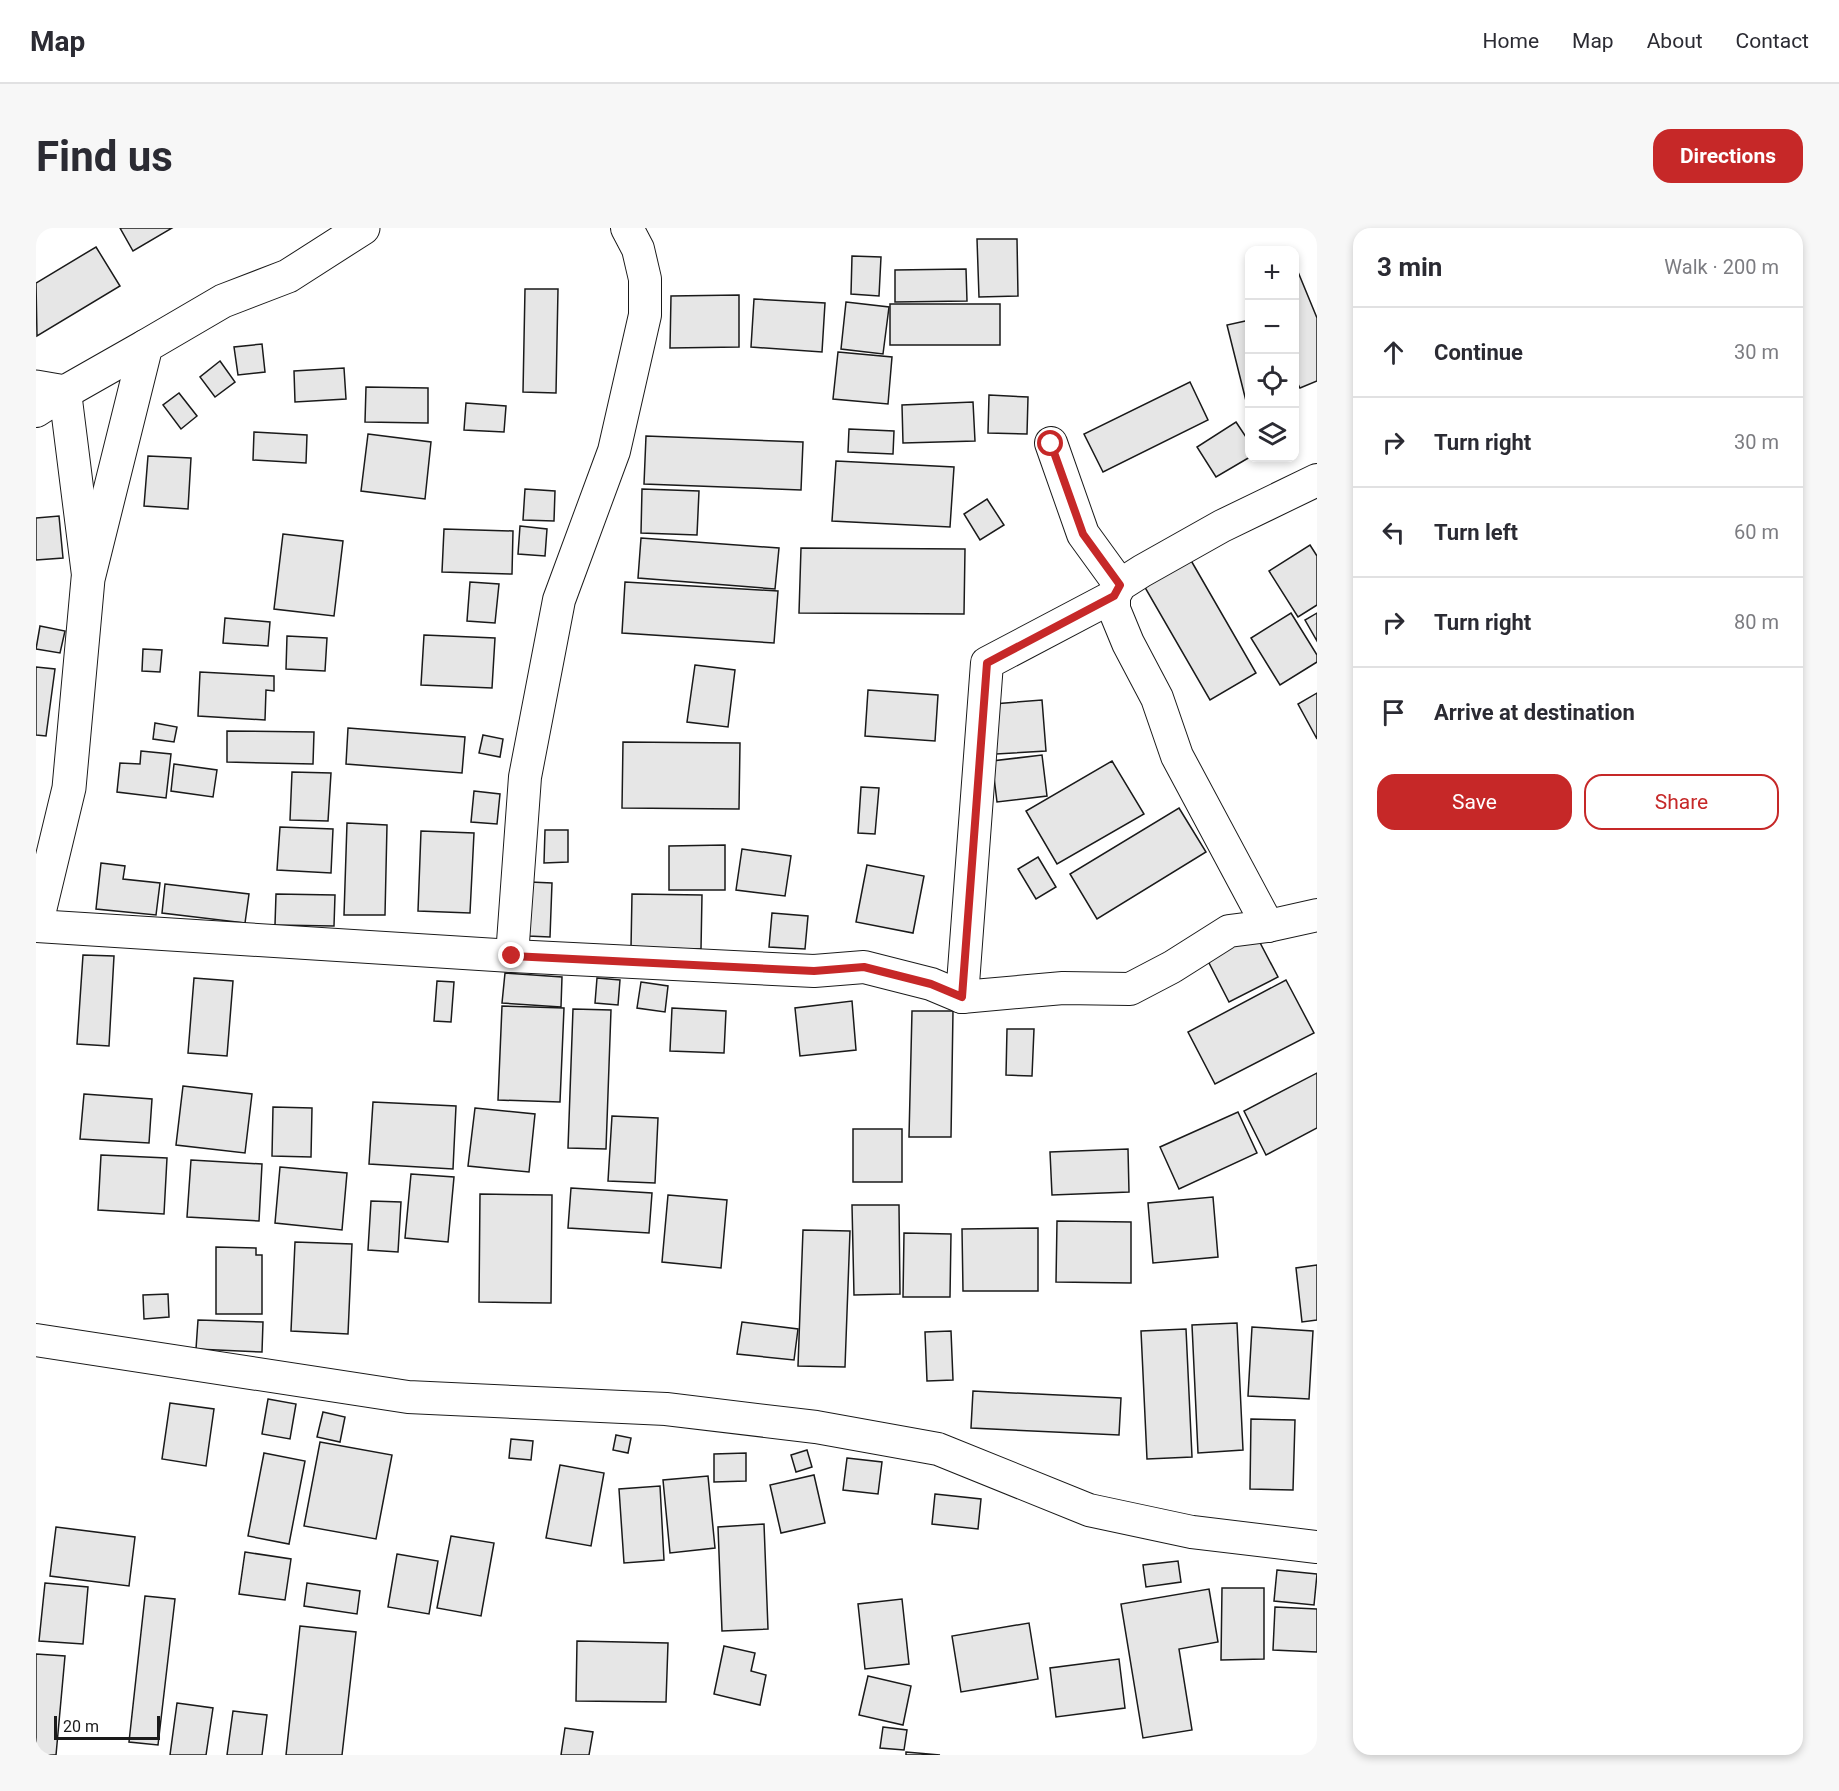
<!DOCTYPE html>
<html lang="en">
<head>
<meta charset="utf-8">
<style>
	body { margin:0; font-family:Roboto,sans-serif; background:#f7f7f7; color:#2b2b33 }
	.controls { position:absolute; right:18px; top:18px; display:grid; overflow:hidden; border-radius:12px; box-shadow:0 3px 9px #0003 }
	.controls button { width:54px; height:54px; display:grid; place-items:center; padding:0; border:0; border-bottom:2px solid #e1e1e2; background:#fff; color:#2b2b33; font:30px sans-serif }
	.scale { position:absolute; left:18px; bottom:15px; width:106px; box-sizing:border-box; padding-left:6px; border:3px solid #1a1a1a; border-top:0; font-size:16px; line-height:21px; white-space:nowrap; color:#1a1a1a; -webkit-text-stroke:4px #fff; paint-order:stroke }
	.stop { position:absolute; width:18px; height:18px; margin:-14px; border:4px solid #c62828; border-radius:50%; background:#fff }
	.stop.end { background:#c62828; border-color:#fff; box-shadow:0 2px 6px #0008 }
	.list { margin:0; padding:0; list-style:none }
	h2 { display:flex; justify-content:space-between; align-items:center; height:78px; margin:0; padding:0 24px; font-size:26px }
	h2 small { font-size:20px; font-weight:400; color:#7c7c81 }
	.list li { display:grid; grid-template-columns:39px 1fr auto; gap:18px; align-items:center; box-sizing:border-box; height:90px; padding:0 24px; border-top:2px solid #e1e1e2 }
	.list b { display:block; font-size:22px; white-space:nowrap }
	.list em { font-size:20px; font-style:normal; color:#7c7c81 }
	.actions { display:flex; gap:12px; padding:18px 24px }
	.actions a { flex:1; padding:14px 0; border:2px solid #c62828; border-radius:18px; text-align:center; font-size:21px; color:#c62828 }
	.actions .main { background:#c62828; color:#fff }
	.icon { flex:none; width:33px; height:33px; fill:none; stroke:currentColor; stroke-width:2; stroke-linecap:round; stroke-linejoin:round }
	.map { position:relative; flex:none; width:1281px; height:1527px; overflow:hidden; border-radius:18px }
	header { display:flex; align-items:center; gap:36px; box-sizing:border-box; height:84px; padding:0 30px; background:#fff; border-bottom:2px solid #e1e1e2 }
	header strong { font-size:28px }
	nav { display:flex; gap:33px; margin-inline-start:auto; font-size:21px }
	.intro { display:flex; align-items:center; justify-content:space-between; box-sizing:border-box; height:144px; padding:0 36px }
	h1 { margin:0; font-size:42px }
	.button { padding:15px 27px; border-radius:18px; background:#c62828; color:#fff; font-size:21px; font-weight:700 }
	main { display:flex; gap:36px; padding:0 36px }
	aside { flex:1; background:#fff; border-radius:18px; box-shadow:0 3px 9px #0003 }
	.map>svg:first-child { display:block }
	.building { fill:#e6e6e6; stroke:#1a1a1a; stroke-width:1.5 }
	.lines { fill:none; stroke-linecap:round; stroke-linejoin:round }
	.street-casing { stroke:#1a1a1a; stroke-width:34 }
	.secondary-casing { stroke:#1a1a1a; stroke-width:35 }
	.street { stroke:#fff; stroke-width:32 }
	.secondary { stroke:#fff; stroke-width:33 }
	.route { stroke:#c62828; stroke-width:8 }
</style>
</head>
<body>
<header>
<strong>Map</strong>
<nav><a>Home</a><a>Map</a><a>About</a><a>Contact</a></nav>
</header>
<div class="intro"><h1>Find us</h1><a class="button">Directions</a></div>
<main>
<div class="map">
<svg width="1281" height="1527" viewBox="0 0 1281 1527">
	<rect width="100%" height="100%" fill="#fff"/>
	<g class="building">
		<path d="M84,0H136L97,23Z"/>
		<path d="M941,11H981L982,68L943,69Z"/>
		<path d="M60,19L84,58L1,108L0,55Z"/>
		<path d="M816,28L845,29L843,68L815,66Z"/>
		<path d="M1260,39L1281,90V153L1264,160L1258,148Z"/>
		<path d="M930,41L931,73L859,74V42Z"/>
		<path d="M489,61H522L520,165L487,164Z"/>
		<path d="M703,67V119L634,120L635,68Z"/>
		<path d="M718,71L789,75L786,124L715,119Z"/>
		<path d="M810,74L853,79L847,126L805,121Z"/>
		<rect x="854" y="76" width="110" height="41"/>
		<path d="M1214,92V185H1213L1191,97Z"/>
		<path d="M226,116L229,144L202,147L198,119Z"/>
		<path d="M802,124L856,129L852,176L797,171Z"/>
		<path d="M184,133L199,154L179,169L164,149Z"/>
		<path d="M308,140L310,171L259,174L258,143Z"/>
		<path d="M1154,154L1172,192L1067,244L1048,206Z"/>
		<path d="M330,159L392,160V195L329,194Z"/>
		<path d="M143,165L161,188L145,201L127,177Z"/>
		<path d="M953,167L992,169L991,206L952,205Z"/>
		<path d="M937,174L939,213L867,215L866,177Z"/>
		<path d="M430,175L470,178L468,204L428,202Z"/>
		<path d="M1200,194L1214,215V229L1180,249L1161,219Z"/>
		<path d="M813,201L858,203L857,226L812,224Z"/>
		<path d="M218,204L271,207L270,235L217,232Z"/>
		<path d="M332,206L395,214L389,271L325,263Z"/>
		<path d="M610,208L767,214L765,262L608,256Z"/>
		<path d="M112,228L155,230L152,281L108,278Z"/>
		<path d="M800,233L918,239L914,299L796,293Z"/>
		<path d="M489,261L519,263L518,293L487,292Z"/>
		<path d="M606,261L663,263L661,307L605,305Z"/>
		<path d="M951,271L968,297L944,312L928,286Z"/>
		<path d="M23,288L27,330L0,332V290Z"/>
		<path d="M484,298L511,301L509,328L482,326Z"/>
		<path d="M408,301L477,303L476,346L406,344Z"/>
		<path d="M247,306L307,313L298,388L238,381Z"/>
		<path d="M605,310L743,320L739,361L602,350Z"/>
		<path d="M1274,317L1281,328V377L1262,389L1233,343Z"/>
		<path d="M765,320L929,321L928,386L763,385Z"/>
		<path d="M1153,329L1220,445L1174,472L1107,356Z"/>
		<path d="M434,354L463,356L459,395L431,393Z"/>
		<path d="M589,354L742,363L738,415L586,405Z"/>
		<path d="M1255,385L1281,427V434L1244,457L1215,410Z"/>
		<path d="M1281,385V413L1269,392Z"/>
		<path d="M189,390L234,394L232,418L187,415Z"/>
		<path d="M4,398L29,403L24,425L0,421Z"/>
		<path d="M388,407L459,410L456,460L385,457Z"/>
		<path d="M251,408L291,410L289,443L250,441Z"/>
		<path d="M107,421L126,422L124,444L106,443Z"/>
		<path d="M659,437L699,442L692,499L651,494Z"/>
		<path d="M0,439L19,441L10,508L0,507Z"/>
		<path d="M164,444L238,448V463L230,462L229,492L162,488Z"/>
		<path d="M832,462L902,467L899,513L829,508Z"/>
		<path d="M1281,465V511L1262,476Z"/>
		<path d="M1006,472L1010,523L960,526L957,476Z"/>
		<path d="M119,495L141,499L138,514L117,511Z"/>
		<path d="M312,500L429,509L426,545L310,536Z"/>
		<path d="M191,503L278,504L277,536L191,534Z"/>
		<path d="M447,507L467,511L464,529L443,525Z"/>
		<path d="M587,514L704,515L703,581L586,580Z"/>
		<path d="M105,523L135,526L130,570L81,564L84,535L104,536Z"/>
		<path d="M1006,527L1011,568L961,574L956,533Z"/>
		<path d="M1076,533L1108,586L1021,636L990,583Z"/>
		<path d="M138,536L181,542L177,569L135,563Z"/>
		<path d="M256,544L295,545L292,593L254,592Z"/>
		<path d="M825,559L843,560L839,606L822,605Z"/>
		<path d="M438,563L464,566L461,596L435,594Z"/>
		<path d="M1143,580L1170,624L1061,691L1034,646Z"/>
		<path d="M311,595L351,597L349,687H308Z"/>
		<path d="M244,599L297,601L295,645L241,642Z"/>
		<path d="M509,602H532V634L508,635Z"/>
		<path d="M385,603L438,605L434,685L382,683Z"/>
		<path d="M689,617V662H633V618Z"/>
		<path d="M706,621L755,628L749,668L700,662Z"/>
		<path d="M1002,629L1020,659L1000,671L982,641Z"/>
		<path d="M65,635L89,638L87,651L124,655L120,687L60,681Z"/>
		<path d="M831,637L888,648L877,705L820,694Z"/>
		<path d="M494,654L516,655L514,709L492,708Z"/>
		<path d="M129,656L213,666L209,695L126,685Z"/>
		<path d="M240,666L299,667L298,698L239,697Z"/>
		<path d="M596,666L666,667L665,721L595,720Z"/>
		<path d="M736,685L772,688L769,721L733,719Z"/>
		<path d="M1220,707L1242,749L1193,774L1171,731Z"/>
		<path d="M47,727L78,728L73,818L41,816Z"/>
		<path d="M469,745L526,749L525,779L466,775Z"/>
		<path d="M158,750L197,753L191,828L152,825Z"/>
		<path d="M561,750L584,752L582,777L559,775Z"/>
		<path d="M1250,752L1278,805L1179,856L1152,804Z"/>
		<path d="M401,753L418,754L415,794L398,793Z"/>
		<path d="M605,754L632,758L629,784L601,780Z"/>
		<path d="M816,773L820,822L764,828L759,780Z"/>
		<path d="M466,778L528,780L524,874L462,872Z"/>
		<path d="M636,780L690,783L688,825L634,823Z"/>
		<path d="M537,781L575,782L570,921L532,920Z"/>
		<path d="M876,783H917L915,909H873Z"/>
		<path d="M971,801H998L996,848L970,847Z"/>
		<path d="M1281,845V900L1230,927L1208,883Z"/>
		<path d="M147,858L216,866L209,925L140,917Z"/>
		<path d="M48,866L116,871L113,915L44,911Z"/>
		<path d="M337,874L420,878L417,941L333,936Z"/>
		<path d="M237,879L276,880L275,929L236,928Z"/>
		<path d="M439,880L499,886L493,944L432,938Z"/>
		<path d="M1202,884L1221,925L1143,961L1124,919Z"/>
		<path d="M576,888L622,890L619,955L572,953Z"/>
		<rect x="817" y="901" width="49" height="53"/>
		<path d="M1092,921L1093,964L1016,967L1014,924Z"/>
		<path d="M65,927L131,930L128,986L62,982Z"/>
		<path d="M155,932L226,936L223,993L151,989Z"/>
		<path d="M244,939L311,945L306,1002L239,995Z"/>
		<path d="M375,946L418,949L412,1014L369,1010Z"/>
		<path d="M535,960L616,965L613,1005L532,1000Z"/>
		<path d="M444,966L516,967L515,1075L443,1074Z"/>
		<path d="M632,967L691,972L685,1040L626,1034Z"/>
		<path d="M1177,969L1182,1029L1117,1035L1112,975Z"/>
		<path d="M335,973L365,974L362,1024L332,1022Z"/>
		<path d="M816,977H863L864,1066L818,1067Z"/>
		<path d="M1021,993L1095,994V1055L1020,1054Z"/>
		<path d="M1002,1000V1063H927L926,1001Z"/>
		<path d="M767,1002L814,1003L809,1139L762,1138Z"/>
		<path d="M868,1005L915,1006L914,1069H867Z"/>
		<path d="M259,1014L316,1016L312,1106L255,1103Z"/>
		<path d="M180,1019L220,1020V1027H226V1086H180Z"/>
		<path d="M1281,1037V1092L1266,1094L1260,1040Z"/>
		<path d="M132,1066L133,1089L108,1091L107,1067Z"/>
		<path d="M162,1092L227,1094L226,1124L160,1121Z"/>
		<path d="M706,1094L762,1101L758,1132L701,1126Z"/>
		<path d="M1201,1095L1207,1222L1162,1225L1156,1097Z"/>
		<path d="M1216,1099L1277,1103L1273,1171L1212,1168Z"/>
		<path d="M1150,1101L1156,1229L1111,1231L1105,1103Z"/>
		<path d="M915,1103L917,1152L891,1153L889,1104Z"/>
		<path d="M937,1163L1085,1170L1083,1207L935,1200Z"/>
		<path d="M232,1171L260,1176L254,1211L226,1206Z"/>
		<path d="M134,1175L178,1181L170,1238L126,1231Z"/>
		<path d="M287,1184L309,1189L304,1214L281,1209Z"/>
		<path d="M1215,1191L1259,1192L1257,1262L1214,1261Z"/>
		<path d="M580,1207L595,1210L592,1225L577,1222Z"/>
		<path d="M475,1211L497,1213L495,1232L473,1230Z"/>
		<path d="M284,1214L356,1227L340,1311L268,1298Z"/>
		<path d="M771,1222L776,1239L760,1244L755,1227Z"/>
		<path d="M228,1225L269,1233L253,1316L212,1308Z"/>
		<path d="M710,1225V1253L678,1254V1226Z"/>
		<path d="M811,1230L846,1234L842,1266L807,1262Z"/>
		<path d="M524,1237L568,1245L555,1318L510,1310Z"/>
		<path d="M778,1247L789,1295L745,1305L734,1257Z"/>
		<path d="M672,1248L679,1320L634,1325L627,1252Z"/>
		<path d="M624,1258L628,1332L588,1335L583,1261Z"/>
		<path d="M899,1266L945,1271L942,1301L896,1296Z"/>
		<path d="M728,1296L732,1401L686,1403L682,1299Z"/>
		<path d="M20,1299L99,1309L93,1358L14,1348Z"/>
		<path d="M415,1308L458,1315L445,1388L401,1380Z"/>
		<path d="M209,1324L255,1331L249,1372L203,1366Z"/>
		<path d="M361,1326L402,1333L393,1386L352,1379Z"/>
		<path d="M1142,1333L1145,1354L1110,1359L1107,1337Z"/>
		<path d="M1241,1342L1281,1346L1278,1377L1238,1373Z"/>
		<path d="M9,1355L52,1359L47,1416L3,1413Z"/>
		<path d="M271,1355L324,1363L321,1386L268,1378Z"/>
		<path d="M1186,1360H1228V1431L1185,1432Z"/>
		<path d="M1173,1361L1182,1414L1143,1421L1156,1502L1107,1510L1085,1376Z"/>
		<path d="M109,1368L139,1371L122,1517L93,1514Z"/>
		<path d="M866,1371L873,1436L829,1441L822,1376Z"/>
		<path d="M1239,1379L1281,1381V1424L1237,1422Z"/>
		<path d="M993,1395L1002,1451L925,1464L916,1408Z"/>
		<path d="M264,1398L320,1404L306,1527H250Z"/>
		<path d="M541,1413L632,1415L630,1474L540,1473Z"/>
		<path d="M688,1418L719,1425L715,1443L730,1447L724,1477L678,1466Z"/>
		<path d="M0,1426L29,1428L20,1527H0Z"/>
		<path d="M1083,1431L1089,1480L1020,1489L1014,1440Z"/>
		<path d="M832,1448L875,1458L867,1497L823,1487Z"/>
		<path d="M141,1475L177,1480L170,1527H134Z"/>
		<path d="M197,1483L231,1487L226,1527H191Z"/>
		<path d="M847,1499L871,1502L868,1522L844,1520Z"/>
		<path d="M529,1500L557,1504L553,1527H525Z"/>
		<path d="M870,1524L904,1527H870Z"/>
	</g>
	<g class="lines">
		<defs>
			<g id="street">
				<path d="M0,183L29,164L52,347"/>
				<path d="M1015,215L1047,306L1084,357"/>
				<path d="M0,698L476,728L778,743L828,739L895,756L926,769L1027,760L1094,761L1136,739L1193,703L1232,698L1281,687"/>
				<path d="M1232,698L1141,528L1121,470L1092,415L1078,381V368L1084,357L1106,343L1186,298L1281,252"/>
				<path d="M476,728L489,549L523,372L578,223L609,87V51L602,21L591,0"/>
				<path d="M926,769L951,435L1078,368"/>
				<path d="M0,1112L372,1169L630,1181L780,1199L902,1221L1053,1282L1156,1304L1281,1319"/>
			</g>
			<g id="secondary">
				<path d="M0,159L29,164L110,118"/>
				<path d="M0,697L33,560L52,351L110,118L187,73L252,48L327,0"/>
			</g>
		</defs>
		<use href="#street" class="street-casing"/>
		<use href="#secondary" class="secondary-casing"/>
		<use href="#street" class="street"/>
		<use href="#secondary" class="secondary"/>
	</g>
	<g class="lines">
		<path class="route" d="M476,728L778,743L828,739L895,756L926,769L951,435L1078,368L1084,357L1047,306L1015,216"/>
	</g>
</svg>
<div class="controls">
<button>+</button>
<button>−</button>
<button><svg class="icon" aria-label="locate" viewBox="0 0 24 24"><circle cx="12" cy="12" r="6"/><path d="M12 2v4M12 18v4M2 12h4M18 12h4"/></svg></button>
<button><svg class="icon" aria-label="layers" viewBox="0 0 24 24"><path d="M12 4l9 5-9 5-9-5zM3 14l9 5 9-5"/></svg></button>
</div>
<div class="scale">20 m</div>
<div class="stop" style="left:1015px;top:216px"></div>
<div class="stop end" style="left:476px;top:728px"></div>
</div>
<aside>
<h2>3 min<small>Walk · 200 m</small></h2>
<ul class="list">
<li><svg class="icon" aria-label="ahead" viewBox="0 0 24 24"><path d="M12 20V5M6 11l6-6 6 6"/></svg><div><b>Continue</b></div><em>30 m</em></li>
<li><svg class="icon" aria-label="right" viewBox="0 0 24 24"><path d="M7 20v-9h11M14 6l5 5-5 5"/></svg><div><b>Turn right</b></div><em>30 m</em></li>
<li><svg class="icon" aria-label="left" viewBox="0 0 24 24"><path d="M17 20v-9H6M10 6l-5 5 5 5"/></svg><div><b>Turn left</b></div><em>60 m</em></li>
<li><svg class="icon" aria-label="right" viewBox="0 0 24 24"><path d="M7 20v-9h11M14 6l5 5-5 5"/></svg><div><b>Turn right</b></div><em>80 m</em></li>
<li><svg class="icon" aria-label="arrive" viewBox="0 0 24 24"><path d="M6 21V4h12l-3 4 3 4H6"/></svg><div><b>Arrive at destination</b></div></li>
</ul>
<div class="actions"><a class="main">Save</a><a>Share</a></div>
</aside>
</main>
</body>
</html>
